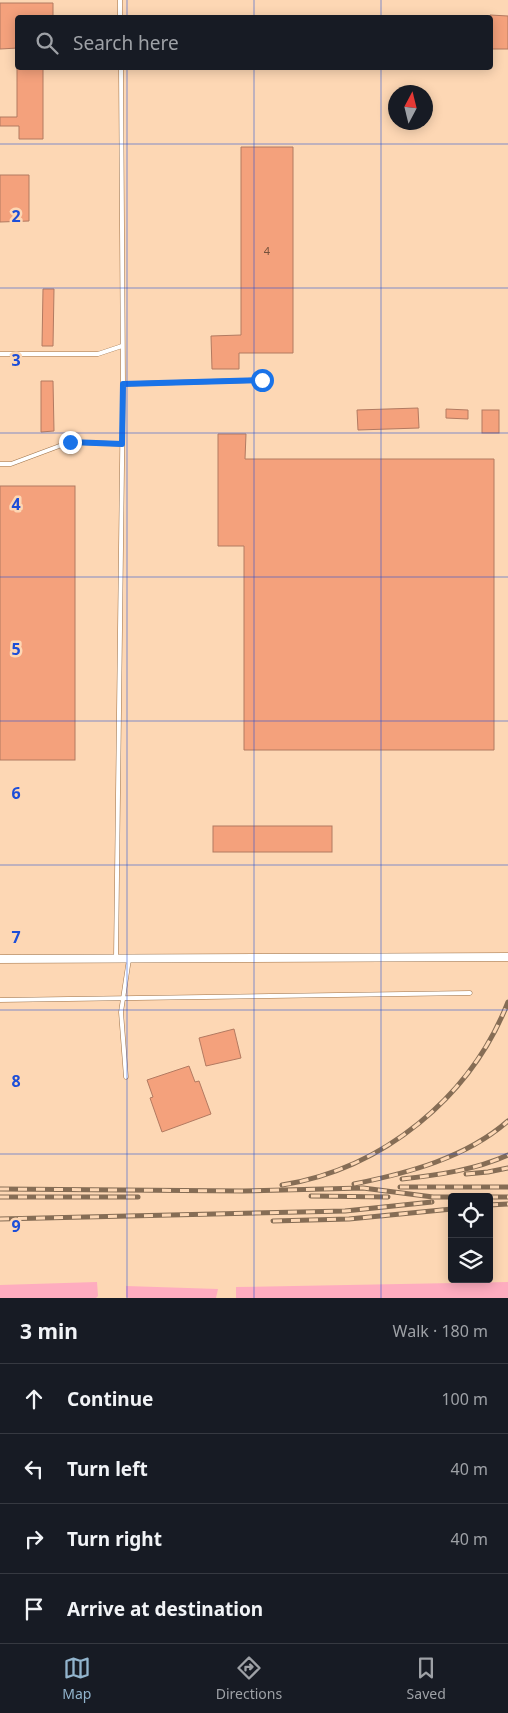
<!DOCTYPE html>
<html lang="en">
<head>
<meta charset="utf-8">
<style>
	body { margin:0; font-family:"Noto Sans",sans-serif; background:#20242c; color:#f1f3f6 }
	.controls { position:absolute; right:15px; bottom:15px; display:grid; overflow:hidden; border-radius:5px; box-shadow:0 2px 12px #0003 }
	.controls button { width:45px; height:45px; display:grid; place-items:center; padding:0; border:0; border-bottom:1px solid #363941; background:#171b24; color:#f1f3f6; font:25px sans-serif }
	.compass { position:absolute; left:388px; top:85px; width:45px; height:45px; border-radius:50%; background:#171b24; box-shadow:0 2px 12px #0003; rotate:7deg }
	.stop { position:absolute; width:15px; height:15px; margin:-11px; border:4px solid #1a73e8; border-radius:50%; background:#fff }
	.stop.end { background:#1a73e8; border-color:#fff; box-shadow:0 1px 5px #0008 }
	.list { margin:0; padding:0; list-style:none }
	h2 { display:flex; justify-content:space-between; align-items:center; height:65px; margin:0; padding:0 20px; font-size:21px }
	h2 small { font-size:16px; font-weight:400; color:#9ea1a6 }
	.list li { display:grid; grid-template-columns:32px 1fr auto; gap:15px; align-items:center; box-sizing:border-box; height:70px; padding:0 20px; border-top:1px solid #363941 }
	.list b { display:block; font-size:19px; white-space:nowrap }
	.list em { font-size:16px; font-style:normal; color:#9ea1a6 }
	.icon { flex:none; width:28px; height:28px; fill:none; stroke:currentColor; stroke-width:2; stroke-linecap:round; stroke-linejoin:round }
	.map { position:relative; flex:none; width:508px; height:1298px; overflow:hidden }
	.search { position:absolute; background:#171b24; box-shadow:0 2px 12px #0003; left:15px; right:15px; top:15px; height:55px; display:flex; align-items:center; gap:12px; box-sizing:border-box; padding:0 18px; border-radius:5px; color:#9ea1a6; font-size:19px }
	.sheet { height:345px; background:#171b24 }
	nav { display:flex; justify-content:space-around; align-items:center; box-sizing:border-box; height:70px; border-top:1px solid #363941; background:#171b24; font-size:14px; color:#9ea1a6 }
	nav a { display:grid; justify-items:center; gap:2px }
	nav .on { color:#92b4cd }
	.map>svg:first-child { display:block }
	.green { fill:#feacbf }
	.building { fill:#f4a17c; stroke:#b27a61 }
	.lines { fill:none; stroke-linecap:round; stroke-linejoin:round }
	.lane-casing { stroke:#9d7249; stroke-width:5 }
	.street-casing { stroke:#9d7249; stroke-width:9 }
	.lane { stroke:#fff; stroke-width:4 }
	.street { stroke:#fff; stroke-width:8 }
	.rail-casing { stroke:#866d55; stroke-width:5 }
	.rail { stroke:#fdd7b4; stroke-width:3; stroke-dasharray:9; stroke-linecap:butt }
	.route { stroke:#1a73e8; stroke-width:6 }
	.grid { fill:none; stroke:#1d4ed8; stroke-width:1; stroke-opacity:0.55 }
	.labels { text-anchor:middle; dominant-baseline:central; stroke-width:5; stroke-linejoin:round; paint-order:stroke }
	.number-label { font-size:11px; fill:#75523c }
	.grid-label { font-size:16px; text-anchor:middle; font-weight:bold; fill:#1d4ed8; stroke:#fdd7b4; stroke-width:5; stroke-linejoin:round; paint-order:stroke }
</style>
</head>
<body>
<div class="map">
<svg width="508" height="1298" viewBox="0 0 508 1298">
	<rect width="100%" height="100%" fill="#fdd7b4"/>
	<g class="green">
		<path d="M97,1282L98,1296L96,1298H0V1285Z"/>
		<path d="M508,1282V1298H236V1287Z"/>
		<path d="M126,1286L218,1289L216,1298H129L126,1297Z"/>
	</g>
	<g class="building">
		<path d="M0,3H53V18H18V48L0,49Z"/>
		<path d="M490,15L508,16V49H490Z"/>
		<path d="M17,68H43V139H19V126H0V117H17Z"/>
		<path d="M241,147H293V353H239V369H212L211,336L241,335Z"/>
		<path d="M0,175H29V221L0,222Z"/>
		<path d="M43,289H54L53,346H42Z"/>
		<path d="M41,381H53L54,431L41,432Z"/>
		<path d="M418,408L419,428L358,430L357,410Z"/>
		<path d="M446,409L468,410V419L446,418Z"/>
		<rect x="482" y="410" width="17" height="23"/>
		<path d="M218,434H246L245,459H494V750H244V546H218Z"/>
		<rect x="0" y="486" width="75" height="274"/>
		<rect x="213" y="826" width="119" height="26"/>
		<path d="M234,1029L241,1058L206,1066L199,1038Z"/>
		<path d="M189,1066L195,1082L199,1081L211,1114L162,1132L150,1098L153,1097L147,1080Z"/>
	</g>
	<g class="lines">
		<defs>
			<g id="lane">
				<path d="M120,0V18"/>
				<path d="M0,354H98L122,346"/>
				<path d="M123,384L262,380"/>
				<path d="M0,464H11L70,442L122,444"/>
				<path d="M116,958L123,384L121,68"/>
				<path d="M0,1000L470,993"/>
				<path d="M126,1077L121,1012L129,959"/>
			</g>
			<path id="street" d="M0,959L508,957"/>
		</defs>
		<use href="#lane" class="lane-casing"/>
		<use href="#street" class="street-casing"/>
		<use href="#lane" class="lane"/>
		<use href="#street" class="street"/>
		<defs>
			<g id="rail">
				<path d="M466,1174L488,1172L508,1168"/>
				<path d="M402,1179C438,1175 475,1170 508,1155"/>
				<path d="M354,1184C408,1173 466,1158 508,1121"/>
				<path d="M282,1185C383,1169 471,1097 508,1002"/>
				<path d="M400,1187H508"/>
				<path d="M0,1189L243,1191L363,1188L433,1197H452"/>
				<path d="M311,1196L388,1197"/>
				<path d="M0,1197H138"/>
				<path d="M489,1197H508"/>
				<path d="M489,1205L508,1204"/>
				<path d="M0,1219L345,1211L432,1202"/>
				<path d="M273,1221L349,1219L452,1209"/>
			</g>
		</defs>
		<use href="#rail" class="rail-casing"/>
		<use href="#rail" class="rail"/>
	</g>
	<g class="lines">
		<path class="route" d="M70,442L122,444L123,384L262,380"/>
	</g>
	<path class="grid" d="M127,0V18M254,0V18M381,0V18M127,68V1298M254,68V1298M381,68V1298M0,144H508M0,288H508M0,433H508M0,577H508M0,721H508M0,865H508M0,1010H508M0,1154H508"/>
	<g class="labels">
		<g class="number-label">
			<text x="267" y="250">4</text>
		</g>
	</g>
	<g class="grid-label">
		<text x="16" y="222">2</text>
		<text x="16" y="366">3</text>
		<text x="16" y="510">4</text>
		<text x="16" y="655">5</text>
		<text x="16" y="799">6</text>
		<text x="16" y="943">7</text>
		<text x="16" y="1087">8</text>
		<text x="16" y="1232">9</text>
	</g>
</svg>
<div class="controls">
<button><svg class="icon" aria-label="locate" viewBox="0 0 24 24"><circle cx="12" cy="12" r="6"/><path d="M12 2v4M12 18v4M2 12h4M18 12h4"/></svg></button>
<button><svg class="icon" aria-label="layers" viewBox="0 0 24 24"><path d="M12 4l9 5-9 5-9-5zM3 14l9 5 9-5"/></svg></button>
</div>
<svg class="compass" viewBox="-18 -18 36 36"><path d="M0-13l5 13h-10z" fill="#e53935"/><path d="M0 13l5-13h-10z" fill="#9ea1a6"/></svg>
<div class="stop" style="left:262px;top:380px"></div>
<div class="stop end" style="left:70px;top:442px"></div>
<div class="search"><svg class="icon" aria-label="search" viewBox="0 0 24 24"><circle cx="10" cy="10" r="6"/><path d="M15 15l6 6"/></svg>Search here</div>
</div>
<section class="sheet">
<h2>3 min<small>Walk · 180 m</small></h2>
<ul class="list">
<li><svg class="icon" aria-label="ahead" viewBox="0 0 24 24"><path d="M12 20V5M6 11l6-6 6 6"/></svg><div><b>Continue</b></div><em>100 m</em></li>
<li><svg class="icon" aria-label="left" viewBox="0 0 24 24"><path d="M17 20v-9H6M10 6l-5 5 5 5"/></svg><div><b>Turn left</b></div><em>40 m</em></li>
<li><svg class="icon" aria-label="right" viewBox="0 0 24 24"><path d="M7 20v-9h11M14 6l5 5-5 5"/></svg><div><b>Turn right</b></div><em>40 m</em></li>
<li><svg class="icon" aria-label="arrive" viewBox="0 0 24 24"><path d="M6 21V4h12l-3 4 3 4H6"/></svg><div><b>Arrive at destination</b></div></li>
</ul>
</section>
<nav>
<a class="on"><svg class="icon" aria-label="map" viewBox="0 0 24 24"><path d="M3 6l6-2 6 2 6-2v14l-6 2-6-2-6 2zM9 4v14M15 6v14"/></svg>Map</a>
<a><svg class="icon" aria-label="directions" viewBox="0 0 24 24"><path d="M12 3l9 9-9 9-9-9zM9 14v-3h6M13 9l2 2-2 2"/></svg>Directions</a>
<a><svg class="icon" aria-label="saved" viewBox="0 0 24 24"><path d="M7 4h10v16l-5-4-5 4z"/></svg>Saved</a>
</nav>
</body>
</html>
